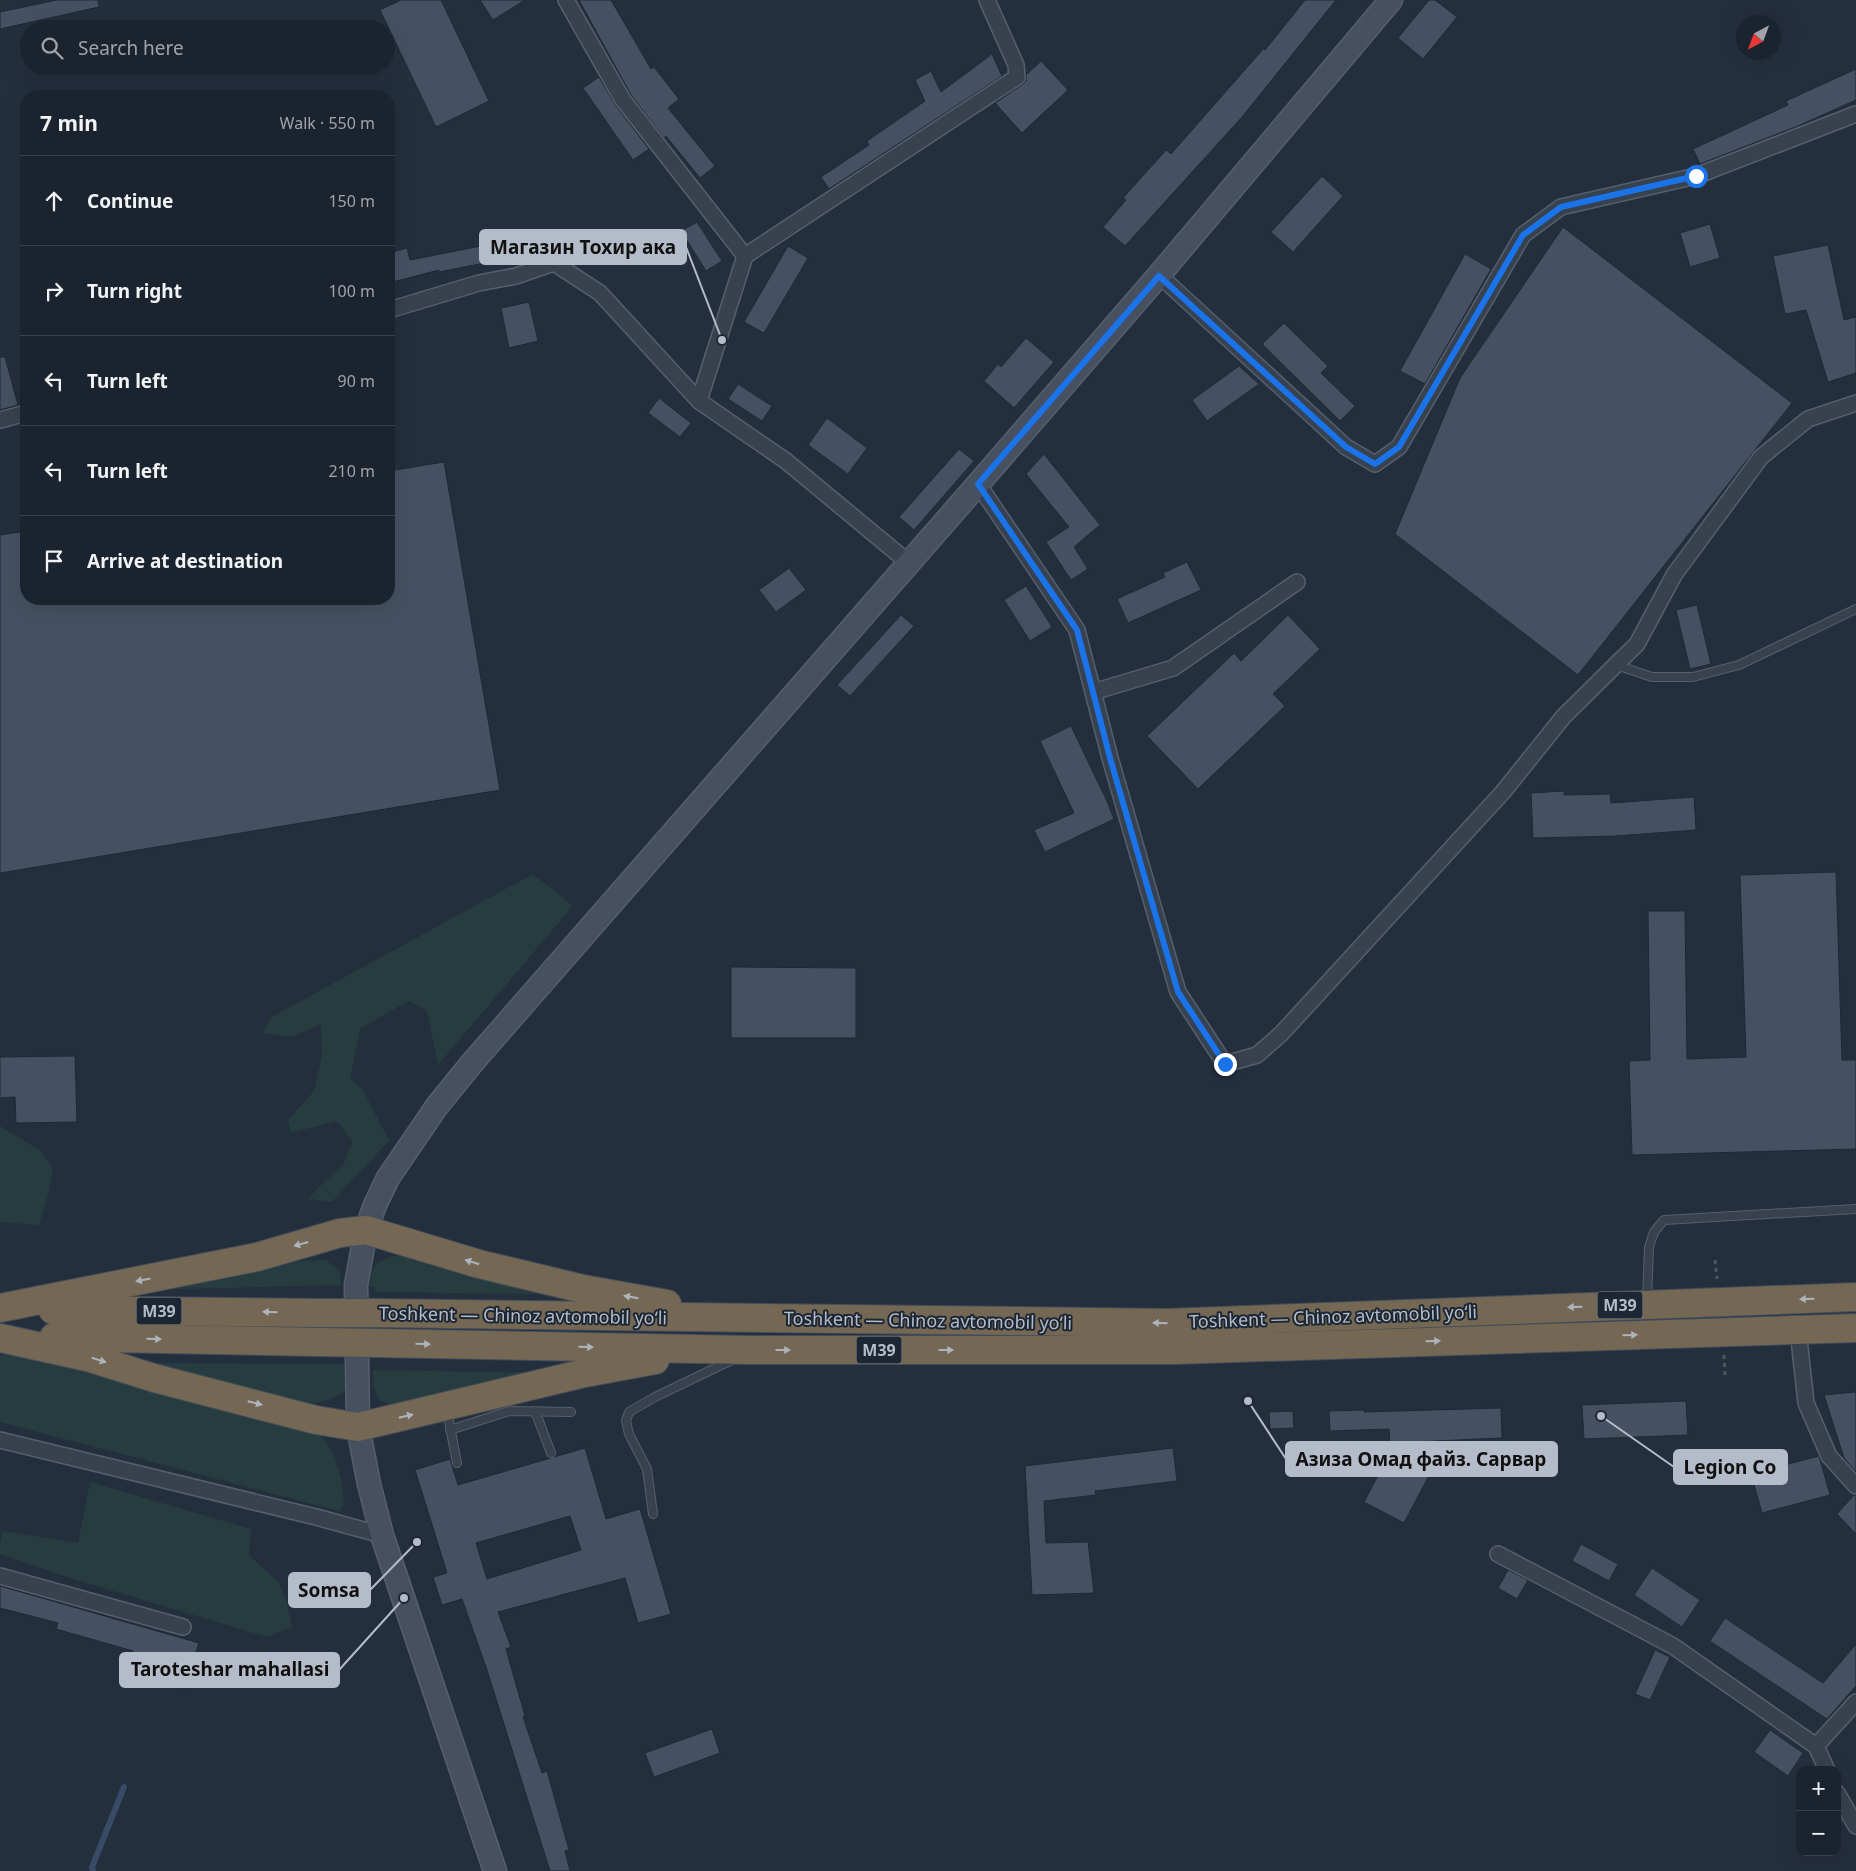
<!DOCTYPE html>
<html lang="en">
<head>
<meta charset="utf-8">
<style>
	body { margin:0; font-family:"Noto Sans",sans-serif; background:#282f3a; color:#f1f3f6 }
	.controls { position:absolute; right:15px; bottom:15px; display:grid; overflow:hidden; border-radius:10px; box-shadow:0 5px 20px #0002 }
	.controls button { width:45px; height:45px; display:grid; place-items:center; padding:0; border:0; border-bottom:1px solid #39404a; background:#1b232e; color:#f1f3f6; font:25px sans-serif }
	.compass { position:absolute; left:1736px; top:15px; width:45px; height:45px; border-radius:50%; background:#1b232e; box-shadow:0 5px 20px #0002; rotate:221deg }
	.stop { position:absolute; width:15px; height:15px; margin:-11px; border:4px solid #1a73e8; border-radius:50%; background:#fff }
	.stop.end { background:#1a73e8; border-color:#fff; box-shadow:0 1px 5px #0008 }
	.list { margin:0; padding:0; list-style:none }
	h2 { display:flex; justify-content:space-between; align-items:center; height:65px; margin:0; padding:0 20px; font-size:21px }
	h2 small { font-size:16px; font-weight:400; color:#a0a4aa }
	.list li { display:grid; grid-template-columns:32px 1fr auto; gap:15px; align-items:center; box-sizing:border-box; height:90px; padding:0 20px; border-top:1px solid #39404a }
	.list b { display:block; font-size:19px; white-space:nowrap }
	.list em { font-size:16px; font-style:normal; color:#a0a4aa }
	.icon { flex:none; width:28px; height:28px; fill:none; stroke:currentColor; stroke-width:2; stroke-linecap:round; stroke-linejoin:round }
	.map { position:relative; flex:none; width:1856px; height:1871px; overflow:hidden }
	.search { position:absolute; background:#1b232e; box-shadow:0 5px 20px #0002; left:20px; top:20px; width:375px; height:55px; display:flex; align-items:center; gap:12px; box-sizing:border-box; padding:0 18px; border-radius:28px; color:#a0a4aa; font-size:19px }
	.panel { position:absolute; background:#1b232e; box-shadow:0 5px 20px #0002; left:20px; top:90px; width:375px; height:515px; border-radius:20px }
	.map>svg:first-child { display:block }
	.green { fill:#263c3f }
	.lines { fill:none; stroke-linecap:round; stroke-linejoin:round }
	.stream { stroke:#394c67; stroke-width:6 }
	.building { fill:#455162; stroke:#1f2835; fill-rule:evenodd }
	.lane-casing { stroke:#565f6c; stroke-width:10 }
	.street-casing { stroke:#565f6c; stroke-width:18 }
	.secondary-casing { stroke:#565f6c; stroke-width:25 }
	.highway-casing { stroke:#434c59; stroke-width:30 }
	.path { stroke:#44595c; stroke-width:3; stroke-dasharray:4 4; stroke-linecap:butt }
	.lane { stroke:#38414e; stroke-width:8 }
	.street { stroke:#38414e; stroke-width:15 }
	.secondary { stroke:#465061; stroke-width:22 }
	.highway { stroke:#746855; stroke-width:28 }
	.highway-bridge-casing { stroke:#434c59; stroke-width:30; stroke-linecap:butt }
	.highway-bridge { stroke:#746855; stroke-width:28 }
	.oneway { fill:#aeb4bd }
	.route { stroke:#1a73e8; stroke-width:6 }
	.labels { text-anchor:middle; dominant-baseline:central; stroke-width:4; stroke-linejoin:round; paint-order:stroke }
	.shield { fill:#1d2633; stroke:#878f9c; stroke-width:1 }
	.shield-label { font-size:16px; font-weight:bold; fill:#b4bcc9 }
	.street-label { font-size:18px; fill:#b4bcc9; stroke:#1d2633 }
	.leader { fill:none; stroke:#b4bcc9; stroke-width:2 }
	.callout-dot { fill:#b4bcc9; stroke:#1d2633; stroke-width:2 }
	.callout { fill:#b4bcc9; stroke:#b4bcc9; stroke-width:2 }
	.callout-label { font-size:19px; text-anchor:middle; font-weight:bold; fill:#111 }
</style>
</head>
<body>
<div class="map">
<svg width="1856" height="1871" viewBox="0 0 1856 1871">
	<rect width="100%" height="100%" fill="#242f3e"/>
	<g class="green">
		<path d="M533,874L573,906L438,1065L427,1010L408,1001L360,1029L350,1079L363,1090L389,1141L332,1202L307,1199L344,1163L352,1141L337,1121L291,1133L288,1120L314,1091L322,1055L321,1024L292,1037L263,1033L270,1018Z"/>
		<path d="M0,1126L41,1151L53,1169L48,1195L39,1225L0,1222Z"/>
		<path d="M401,1255L537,1294L376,1292L374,1287L369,1286C372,1262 378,1259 401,1255Z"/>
		<path d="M326,1260L340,1271L341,1285L143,1290L297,1261Z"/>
		<path d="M0,1355L31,1356L319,1432L334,1455L342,1483L344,1505L339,1511L0,1422Z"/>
		<path d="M122,1363L347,1364C347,1369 349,1375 348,1381C345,1401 317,1403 301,1404Z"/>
		<path d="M373,1370L565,1373L394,1405L379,1400L373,1386Z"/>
		<path d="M90,1482L251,1529L249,1555L279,1583L287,1603L292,1627L267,1637L70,1578L0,1554V1544L3,1531L78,1543Z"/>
	</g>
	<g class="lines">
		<path class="stream" d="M93,1871L92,1867L124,1787"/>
	</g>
	<g class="building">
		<path d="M57,0H98L99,7L0,29V12Z"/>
		<path d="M401,0H441L489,101L436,127L380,10Z"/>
		<path d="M480,0H525L493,20Z"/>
		<path d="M579,0H611L651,69L654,67L679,99L668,108L715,166L700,178L666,136L664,138L631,95Z"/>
		<path d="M1305,0H1336L1242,117L1125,246L1103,227L1126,200L1123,198L1166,150L1171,154L1264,48L1265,50Z"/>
		<path d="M1429,0H1435L1457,17L1423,59L1398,38Z"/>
		<path d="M992,54L1002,76L829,189L821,177L869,145L867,141L925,101L915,80L931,71L941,92Z"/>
		<path d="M1041,61L1068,90L1022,133L995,103L1023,84L1026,81V75Z"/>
		<path d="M1856,69V100L1798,126L1700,164L1693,149L1788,105L1786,101Z"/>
		<path d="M599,77L616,106L649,149L633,160L583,88Z"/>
		<path d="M1322,176L1343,196L1293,252L1271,232Z"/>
		<path d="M697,222L722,261L706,271L681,231Z"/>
		<path d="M1710,224L1720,258L1690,267L1680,233Z"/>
		<path d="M1563,227L1792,403L1578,675L1395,534L1460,378Z"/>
		<path d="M552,232L555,249L439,272V270L389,283V253L407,248L410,260Z"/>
		<path d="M1828,245L1844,320L1856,317V373L1828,382L1806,310L1785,314L1773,256Z"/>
		<path d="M788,246L808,258L764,333L744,322Z"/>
		<path d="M1465,254L1491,269L1425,384L1400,371Z"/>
		<path d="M529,302L538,341L509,348L501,308Z"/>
		<path d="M1284,323L1328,366L1321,373L1355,406L1340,421L1262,344Z"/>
		<path d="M1026,338L1054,362L1014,408L984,381L998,364L1001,367Z"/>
		<path d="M0,357H5L18,405L0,410Z"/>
		<path d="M1239,366L1259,384L1207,421L1192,400Z"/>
		<path d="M738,384L772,406L762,421L728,399Z"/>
		<path d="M659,398L691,423L680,437L648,413Z"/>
		<path d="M827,418L867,448L848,474L808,445Z"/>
		<path d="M959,449L974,461L914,530L899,517Z"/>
		<path d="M1044,454L1100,525L1074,547L1088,569L1071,580L1046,542L1069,527L1026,474Z"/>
		<path d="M444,462L500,790L0,873V535L26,531V599H389V471Z"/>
		<path d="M1187,562L1201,590L1128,623L1117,599L1165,577L1163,573Z"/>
		<path d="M789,568L806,590L776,612L759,590Z"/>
		<path d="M1026,586L1052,627L1030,641L1004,600Z"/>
		<path d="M1697,605L1711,664L1690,669L1676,610Z"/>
		<path d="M901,615L914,626L850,696L837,685Z"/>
		<path d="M1288,615L1320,649L1273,694L1285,706L1198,789L1147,736L1234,653L1241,661Z"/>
		<path d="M1071,726L1106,799L1114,819L1045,852L1034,830L1074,813L1040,741Z"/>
		<path d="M1564,791V795L1610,794L1611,803L1694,797L1696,830L1615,836L1533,838L1531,793Z"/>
		<path d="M1836,872L1842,1060H1856V1149L1632,1155L1629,1061L1650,1060L1648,911H1685L1687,1059L1746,1057L1740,875Z"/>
		<path d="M731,967L856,968V1038H731Z"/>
		<path d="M75,1056L77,1122L16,1123L15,1097L0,1098V1057Z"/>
		<path d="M1856,1392V1472L1844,1458L1824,1395Z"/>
		<path d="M1686,1401L1688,1435L1584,1439L1582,1405Z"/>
		<path d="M1501,1408L1502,1438L1390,1443L1389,1429L1330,1431L1329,1411L1364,1410V1412Z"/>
		<path d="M1293,1411L1294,1428L1270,1429L1269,1412Z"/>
		<path d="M1394,1445L1434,1466L1404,1523L1364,1502Z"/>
		<path d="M585,1448L606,1519L640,1509L671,1614L638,1623L625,1578L498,1612L511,1647L506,1649L525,1716L523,1717L542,1773L547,1771L569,1850L565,1851L570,1871H550L486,1667L462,1599L442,1605L433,1577L447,1573L415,1470L450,1459L458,1485ZM570,1516L581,1550L487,1579L476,1543Z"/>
		<path d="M1173,1448L1177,1481L1095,1491L1096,1495L1044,1501L1046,1543L1088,1542L1094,1593L1032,1595L1025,1466Z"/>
		<path d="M1819,1456L1830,1495L1762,1513L1751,1474Z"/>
		<path d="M1854,1495H1856V1534L1837,1514Z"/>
		<path d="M1581,1544L1618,1564L1609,1581L1572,1561Z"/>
		<path d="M1652,1568L1700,1600L1682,1627L1634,1595Z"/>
		<path d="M1508,1570L1528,1580L1517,1599L1498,1588Z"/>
		<path d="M0,1586L199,1643L184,1689L127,1670L133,1651L56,1629L58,1623L0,1608Z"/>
		<path d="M1725,1618L1823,1683L1856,1644V1686L1827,1719L1710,1641Z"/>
		<path d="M1655,1650L1670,1657L1650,1700L1635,1694Z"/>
		<path d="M712,1729L720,1753L654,1777L645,1753Z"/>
		<path d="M1770,1730L1803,1753L1788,1776L1754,1752Z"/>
	</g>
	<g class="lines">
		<defs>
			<g id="lane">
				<path d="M1616,665L1652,677H1693L1739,665L1856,609"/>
				<path d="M1647,1301L1649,1247L1654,1232L1664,1220L1856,1209"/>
				<path d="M447,1411L457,1463"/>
				<path d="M535,1411L551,1453"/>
				<path d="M450,1430L509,1411L571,1412"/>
				<path d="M653,1514L647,1469L629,1434L626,1421L629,1412L655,1397L734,1359"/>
			</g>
			<g id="street">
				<path d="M566,0L623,100L745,256L699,401"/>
				<path d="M745,256L1017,77L1016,65L987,0"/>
				<path d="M1159,275L1346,447L1375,464L1399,447L1523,235L1561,207L1696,176L1856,114"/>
				<path d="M389,310L479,283L516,276L554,263L600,293L699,401L786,461L909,563"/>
				<path d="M0,420L26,413"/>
				<path d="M978,484L1077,630L1110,758L1178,992L1225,1064L1257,1055L1281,1034L1503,792L1564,716L1637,644L1674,575L1761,457L1808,419L1856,403"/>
				<path d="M1093,692L1173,668L1297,582"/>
				<path d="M1798,1330L1806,1403L1829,1456L1856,1486"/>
				<path d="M0,1440L316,1517L382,1535"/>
				<path d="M1498,1554L1673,1646L1816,1746L1827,1770"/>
				<path d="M0,1576L183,1627"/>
				<path d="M1816,1746L1856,1702"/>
				<path d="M1837,1793L1856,1826"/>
			</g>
			<path id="secondary" d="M495,1871L382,1535L369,1484L358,1427L356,1285L366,1230L375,1205L388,1178L437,1106L472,1063L978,484L1159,275L1391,0"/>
			<g id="highway">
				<path d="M0,1308L257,1257L340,1233L366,1230L479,1264L583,1289L667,1304"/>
				<path d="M53,1310L319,1313"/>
				<path d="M374,1313L1167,1323L1856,1297"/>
				<path d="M54,1337L318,1342"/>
				<path d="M0,1338L87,1357L154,1378L316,1420L358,1427L585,1373L655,1360"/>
				<path d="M375,1343L751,1350H1175L1856,1328"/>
			</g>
		</defs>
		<use href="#lane" class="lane-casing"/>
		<use href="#street" class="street-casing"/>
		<use href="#secondary" class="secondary-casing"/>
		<use href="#highway" class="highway-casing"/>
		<g class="path">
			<path d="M1715,1260L1717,1279"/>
			<path d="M1724,1355L1725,1375"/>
		</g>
		<use href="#lane" class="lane"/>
		<use href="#street" class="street"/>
		<use href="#secondary" class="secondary"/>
		<use href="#highway" class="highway"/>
		<defs>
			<g id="highway-bridge">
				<path d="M319,1313H374"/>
				<path d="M318,1342L375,1343"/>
			</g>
		</defs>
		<use href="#highway-bridge" class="highway-bridge-casing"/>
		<use href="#highway-bridge" class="highway-bridge"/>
	</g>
	<defs><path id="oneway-solid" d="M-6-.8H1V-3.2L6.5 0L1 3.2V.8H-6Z" transform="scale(1.25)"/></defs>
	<g class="oneway">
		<use href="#oneway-solid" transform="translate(301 1244) rotate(164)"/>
		<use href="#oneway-solid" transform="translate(472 1262) rotate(-163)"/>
		<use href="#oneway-solid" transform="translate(143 1280) rotate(169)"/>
		<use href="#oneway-solid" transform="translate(631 1297) rotate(-170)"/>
		<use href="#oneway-solid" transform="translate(1807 1299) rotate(178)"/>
		<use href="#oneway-solid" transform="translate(1575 1307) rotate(178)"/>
		<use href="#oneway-solid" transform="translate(270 1312) rotate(-179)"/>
		<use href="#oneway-solid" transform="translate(1160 1323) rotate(-179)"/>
		<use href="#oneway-solid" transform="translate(1630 1335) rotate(-2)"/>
		<use href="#oneway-solid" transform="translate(154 1339) rotate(1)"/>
		<use href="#oneway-solid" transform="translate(1433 1341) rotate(-2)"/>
		<use href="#oneway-solid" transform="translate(423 1344) rotate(1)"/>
		<use href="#oneway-solid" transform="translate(586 1347) rotate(1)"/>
		<use href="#oneway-solid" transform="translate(783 1350)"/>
		<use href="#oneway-solid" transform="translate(946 1350)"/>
		<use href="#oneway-solid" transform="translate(99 1360) rotate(17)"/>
		<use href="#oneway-solid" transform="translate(255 1403) rotate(14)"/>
		<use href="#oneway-solid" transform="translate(406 1416) rotate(-13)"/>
	</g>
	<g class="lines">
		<path class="route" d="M1225,1064L1178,992L1110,758L1077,630L978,484L1159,276L1346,447L1375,464L1399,447L1523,235L1561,207L1696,176"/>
	</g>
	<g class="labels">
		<g class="shield">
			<rect x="1597.5" y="1291.5" width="45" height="27" rx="4"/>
			<rect x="136.5" y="1297.5" width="45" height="27" rx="4"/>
			<rect x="856.5" y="1336.5" width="45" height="27" rx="4"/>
		</g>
		<g class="shield-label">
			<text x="1620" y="1305">M39</text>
			<text x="159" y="1311">M39</text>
			<text x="879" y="1350">M39</text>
		</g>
		<g class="street-label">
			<text transform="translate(523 1315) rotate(1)">Toshkent — Chinoz avtomobil yoʻli</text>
			<text transform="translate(1333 1316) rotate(-2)">Toshkent — Chinoz avtomobil yoʻli</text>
			<text transform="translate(928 1320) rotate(1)">Toshkent — Chinoz avtomobil yoʻli</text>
		</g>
	</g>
	<path class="leader" d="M722 340L686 247M1248 1401L1286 1459M1601 1416L1674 1467M417 1542L370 1590M404 1598L339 1670"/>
	<g class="callout-dot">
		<circle cx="722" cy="340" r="5"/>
		<circle cx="1248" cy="1401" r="5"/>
		<circle cx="1601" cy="1416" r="5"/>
		<circle cx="417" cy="1542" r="5"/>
		<circle cx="404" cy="1598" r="5"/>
	</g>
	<g class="callout">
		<rect x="480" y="230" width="206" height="34" rx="5"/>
		<rect x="1286" y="1442" width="271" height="34" rx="5"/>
		<rect x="1674" y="1450" width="113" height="34" rx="5"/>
		<rect x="289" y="1573" width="81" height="34" rx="5"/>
		<rect x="120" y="1653" width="219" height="34" rx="5"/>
	</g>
	<g class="callout-label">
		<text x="583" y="254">Магазин Тохир ака</text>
		<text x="1421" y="1466">Азиза Омад файз. Сарвар</text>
		<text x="1730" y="1474">Legion Co</text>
		<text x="329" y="1597">Somsa</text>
		<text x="230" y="1676">Taroteshar mahallasi</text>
	</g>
</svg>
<div class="controls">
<button>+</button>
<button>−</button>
</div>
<svg class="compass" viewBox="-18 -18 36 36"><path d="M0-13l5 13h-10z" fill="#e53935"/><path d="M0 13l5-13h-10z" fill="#a0a4aa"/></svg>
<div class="stop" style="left:1696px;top:176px"></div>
<div class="stop end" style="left:1225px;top:1064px"></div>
<div class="search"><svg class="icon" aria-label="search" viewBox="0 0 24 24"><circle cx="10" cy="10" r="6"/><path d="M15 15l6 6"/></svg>Search here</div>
<section class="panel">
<h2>7 min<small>Walk · 550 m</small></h2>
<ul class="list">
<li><svg class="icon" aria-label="ahead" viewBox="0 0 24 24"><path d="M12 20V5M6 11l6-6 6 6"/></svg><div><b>Continue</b></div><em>150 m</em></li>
<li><svg class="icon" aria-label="right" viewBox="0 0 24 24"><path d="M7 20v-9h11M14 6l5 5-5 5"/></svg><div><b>Turn right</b></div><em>100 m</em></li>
<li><svg class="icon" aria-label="left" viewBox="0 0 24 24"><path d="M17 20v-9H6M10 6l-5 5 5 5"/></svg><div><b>Turn left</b></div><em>90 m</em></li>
<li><svg class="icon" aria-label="left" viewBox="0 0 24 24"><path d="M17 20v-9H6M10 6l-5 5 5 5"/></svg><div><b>Turn left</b></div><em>210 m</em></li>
<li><svg class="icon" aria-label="arrive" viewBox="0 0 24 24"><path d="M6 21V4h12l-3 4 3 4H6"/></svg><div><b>Arrive at destination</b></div></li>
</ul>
</section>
</div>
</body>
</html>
